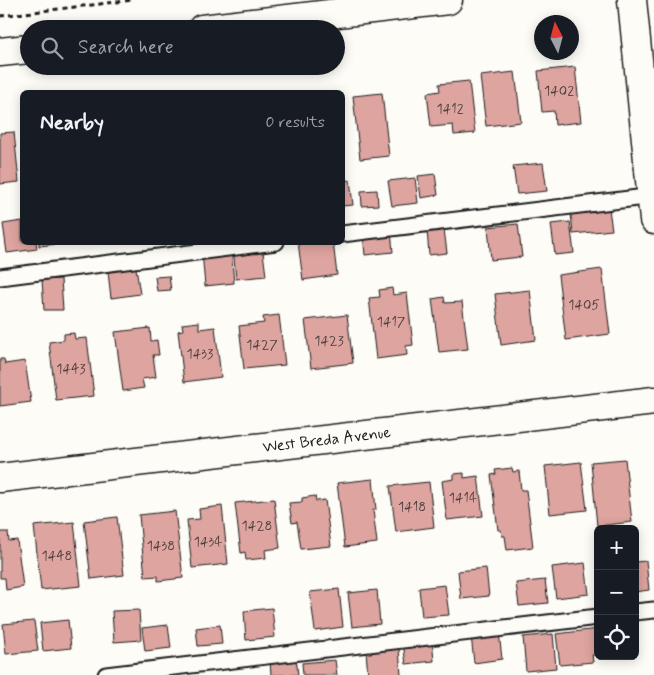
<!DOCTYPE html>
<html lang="en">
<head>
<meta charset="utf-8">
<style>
	body { margin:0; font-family:Mynerve,sans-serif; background:#242831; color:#f1f3f6 }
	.controls { position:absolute; right:15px; bottom:15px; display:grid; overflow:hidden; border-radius:8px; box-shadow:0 2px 12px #0003 }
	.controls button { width:45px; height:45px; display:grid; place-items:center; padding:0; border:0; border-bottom:1px solid #363941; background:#171b24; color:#f1f3f6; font:25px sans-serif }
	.compass { position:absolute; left:534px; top:15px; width:45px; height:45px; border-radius:50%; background:#171b24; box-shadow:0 2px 12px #0003; rotate:354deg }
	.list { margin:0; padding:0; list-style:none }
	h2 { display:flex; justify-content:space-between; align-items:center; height:65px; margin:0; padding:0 20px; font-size:21px }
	h2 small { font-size:16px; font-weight:400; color:#9ea1a6 }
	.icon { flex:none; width:28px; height:28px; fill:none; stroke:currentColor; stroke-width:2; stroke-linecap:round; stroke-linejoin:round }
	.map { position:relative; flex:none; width:654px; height:675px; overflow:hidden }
	.search { position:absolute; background:#171b24; box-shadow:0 2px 12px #0003; left:20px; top:20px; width:325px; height:55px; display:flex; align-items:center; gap:12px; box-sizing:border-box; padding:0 18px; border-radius:28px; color:#9ea1a6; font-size:19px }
	.panel { position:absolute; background:#171b24; box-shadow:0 2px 12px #0003; left:20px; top:90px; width:325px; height:155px; border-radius:8px }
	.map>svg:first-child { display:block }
	.building { fill:#dea49f; stroke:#1c1c1c }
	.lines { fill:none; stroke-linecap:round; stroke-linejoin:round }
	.service-casing { stroke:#1c1c1c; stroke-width:19 }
	.minor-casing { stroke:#1c1c1c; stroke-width:31 }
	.secondary-casing { stroke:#1c1c1c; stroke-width:31 }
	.path { stroke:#1c1c1c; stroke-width:3; stroke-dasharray:5 4; stroke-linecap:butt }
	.service { stroke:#fdfcf7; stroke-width:15 }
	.minor { stroke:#fdfcf7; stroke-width:28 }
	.secondary { stroke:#fdfcf7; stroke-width:28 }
	.labels { text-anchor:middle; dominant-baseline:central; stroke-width:4.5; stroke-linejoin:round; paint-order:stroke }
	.number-label { font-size:14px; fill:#4c3e3d }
	.street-label { font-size:16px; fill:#1c1c1c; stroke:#fdfcf7 }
</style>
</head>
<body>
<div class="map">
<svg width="654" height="675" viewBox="0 0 654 675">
	<rect width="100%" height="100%" fill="#fdfcf7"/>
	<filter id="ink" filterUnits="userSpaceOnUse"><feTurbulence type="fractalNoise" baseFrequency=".02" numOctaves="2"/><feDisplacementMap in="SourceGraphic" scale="10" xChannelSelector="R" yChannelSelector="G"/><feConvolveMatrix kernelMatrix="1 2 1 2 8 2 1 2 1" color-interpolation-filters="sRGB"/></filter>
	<g filter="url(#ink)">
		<g class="building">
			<path d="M575,67L581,122L555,125L554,111L542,112L538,71Z"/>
			<path d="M515,72L521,122L486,126L480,76Z"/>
			<path d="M469,81L475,133L454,135L453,125L431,127L427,93L440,91L439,84Z"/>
			<path d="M382,93L389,156L360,159L353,96Z"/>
			<path d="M14,132L19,182L0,184V133Z"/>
			<path d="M543,163L547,191L517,194L513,166Z"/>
			<path d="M435,174L438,195L421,198L418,176Z"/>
			<path d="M415,178L418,203L392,206L388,181Z"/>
			<path d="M350,180L353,205L342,206V181Z"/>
			<path d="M377,190L378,205L362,206L361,191Z"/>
			<path d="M609,209L612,230L573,234L571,213Z"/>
			<path d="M22,221V242H36L37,249L7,253L3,224Z"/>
			<path d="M570,222L574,253L555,255L551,224Z"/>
			<path d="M518,224L522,257L491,260L488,227Z"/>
			<path d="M444,229L447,253L429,255L427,230Z"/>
			<path d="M391,231L393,252L365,255L363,234Z"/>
			<path d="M39,242H67V243L39,246Z"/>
			<path d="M298,242H333L337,275L303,280Z"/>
			<path d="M262,244L266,276L236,279L233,248Z"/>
			<path d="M231,249L234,283L205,286L202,252Z"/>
			<path d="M136,268L140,294L111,298L108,272Z"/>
			<path d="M602,269L610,334L566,340L558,275Z"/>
			<path d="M169,276L171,290L157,291L155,277Z"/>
			<path d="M61,279L63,310H44L42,280Z"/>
			<path d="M392,288L393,295L407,293L413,345L406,346L407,355L376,359L369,298L380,297L379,290Z"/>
			<path d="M530,290L536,340L501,345L495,294Z"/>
			<path d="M444,297L445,303L462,302L468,349L439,352L432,299Z"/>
			<path d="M279,315L285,365L244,369L239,326L264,323L263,317Z"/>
			<path d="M347,315L353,363L311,368L305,320Z"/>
			<path d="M199,322V329L215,327L221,377L184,382L178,331L183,330L182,324Z"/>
			<path d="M150,328L151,341L157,340L159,355H153L156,377L142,379L144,388L123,391L115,332Z"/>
			<path d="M74,333L75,339L87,338L94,396L56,400L49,342L64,340V334Z"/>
			<path d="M0,359H4L5,364L25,361L31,402L0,406Z"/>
			<path d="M625,459L632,522L597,526L591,462Z"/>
			<path d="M581,462L587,510L550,514L545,466Z"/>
			<path d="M512,468L513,472L519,471L521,490H526L533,547L507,550L505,536H502L501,530H498L491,475L496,474L495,470Z"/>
			<path d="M464,473V478L478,476L483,516L447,520L442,481L454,479V474Z"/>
			<path d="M373,479L376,510H373L377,543L345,547L337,483Z"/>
			<path d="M429,482L434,527L396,532L390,486Z"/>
			<path d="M315,496L316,501L325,500L331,546L301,549L297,522L292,523L289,503L302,502V498Z"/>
			<path d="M274,499L280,548L265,550L266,558L246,560L245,552L241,553L235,503Z"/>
			<path d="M222,506L228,564L192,568L187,520L200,519L199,509Z"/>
			<path d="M175,511L183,578L158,581V576L145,577L139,515Z"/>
			<path d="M117,517L124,575L91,579L84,521Z"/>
			<path d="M74,522L81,586L41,590L34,526Z"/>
			<path d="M0,532H8L9,541L17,540L23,587L6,590L5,578H0Z"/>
			<path d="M646,561L649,590L635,592V562Z"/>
			<path d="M585,563L589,594L556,598L552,567Z"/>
			<path d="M486,568L489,596L461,599L458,571Z"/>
			<path d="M545,580L548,603L519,606L516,583Z"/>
			<path d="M445,585L449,615L422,617L419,588Z"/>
			<path d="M339,589L343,627L315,631L310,592Z"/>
			<path d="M377,590L380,624L352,627L348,593Z"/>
			<path d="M272,608L275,637L246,640L244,611Z"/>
			<path d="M139,610L141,640L114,642L112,611Z"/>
			<path d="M68,620L71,648L43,651L40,623Z"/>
			<path d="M34,621L38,651L6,654L3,624Z"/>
			<path d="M168,625L171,648L145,651L142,628Z"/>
			<path d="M220,625L222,644L198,646L196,628Z"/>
			<path d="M598,629V655H592L593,662L560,665L556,634Z"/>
			<path d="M499,632L502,659L474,663L471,635Z"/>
			<path d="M553,634L556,668L526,671L523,637Z"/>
			<path d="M432,640L434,661L406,664L403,643Z"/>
			<path d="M399,649L401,675H368L366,652Z"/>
			<path d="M296,658L298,675H271L270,661Z"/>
			<path d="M335,660L337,675H303L302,663Z"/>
		</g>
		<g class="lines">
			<defs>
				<g id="service">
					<path d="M342,234L654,196"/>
					<path d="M0,277L276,242"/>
					<path d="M635,612L654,610"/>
					<path d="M106,675L598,617"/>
				</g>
				<g id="minor">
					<path d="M632,0L654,220"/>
					<path id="s1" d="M0,478L654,401"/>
				</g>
				<g id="secondary">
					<path d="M202,29L448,0"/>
					<path d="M0,52L29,49"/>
				</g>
			</defs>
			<use href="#service" class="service-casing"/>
			<use href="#minor" class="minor-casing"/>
			<use href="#secondary" class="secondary-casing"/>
			<path class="path" d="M0,16L133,0"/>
			<use href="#service" class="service"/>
			<use href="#minor" class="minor"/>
			<use href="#secondary" class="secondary"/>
		</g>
	</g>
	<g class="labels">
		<g class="number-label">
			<text x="559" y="91">1402</text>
			<text x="450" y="109">1412</text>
			<text x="584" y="305">1405</text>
			<text x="391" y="322">1417</text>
			<text x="329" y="341">1423</text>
			<text x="262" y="345">1427</text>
			<text x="200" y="354">1433</text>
			<text x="71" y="369">1443</text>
			<text x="463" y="498">1414</text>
			<text x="412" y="507">1418</text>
			<text x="257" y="526">1428</text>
			<text x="208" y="542">1434</text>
			<text x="161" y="546">1438</text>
			<text x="57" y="556">1448</text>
		</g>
		<g class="street-label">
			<text stroke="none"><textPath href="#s1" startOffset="329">West Breda Avenue</textPath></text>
		</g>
	</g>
</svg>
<div class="controls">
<button>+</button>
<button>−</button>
<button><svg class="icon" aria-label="locate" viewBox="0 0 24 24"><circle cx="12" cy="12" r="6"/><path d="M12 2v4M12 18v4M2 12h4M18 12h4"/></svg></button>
</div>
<svg class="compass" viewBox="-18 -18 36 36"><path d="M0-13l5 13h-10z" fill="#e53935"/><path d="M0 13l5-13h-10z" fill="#9ea1a6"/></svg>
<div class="search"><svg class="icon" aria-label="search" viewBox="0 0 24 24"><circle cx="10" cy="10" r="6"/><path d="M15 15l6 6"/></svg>Search here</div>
<section class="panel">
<h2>Nearby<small>0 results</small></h2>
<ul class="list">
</ul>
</section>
</div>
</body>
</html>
